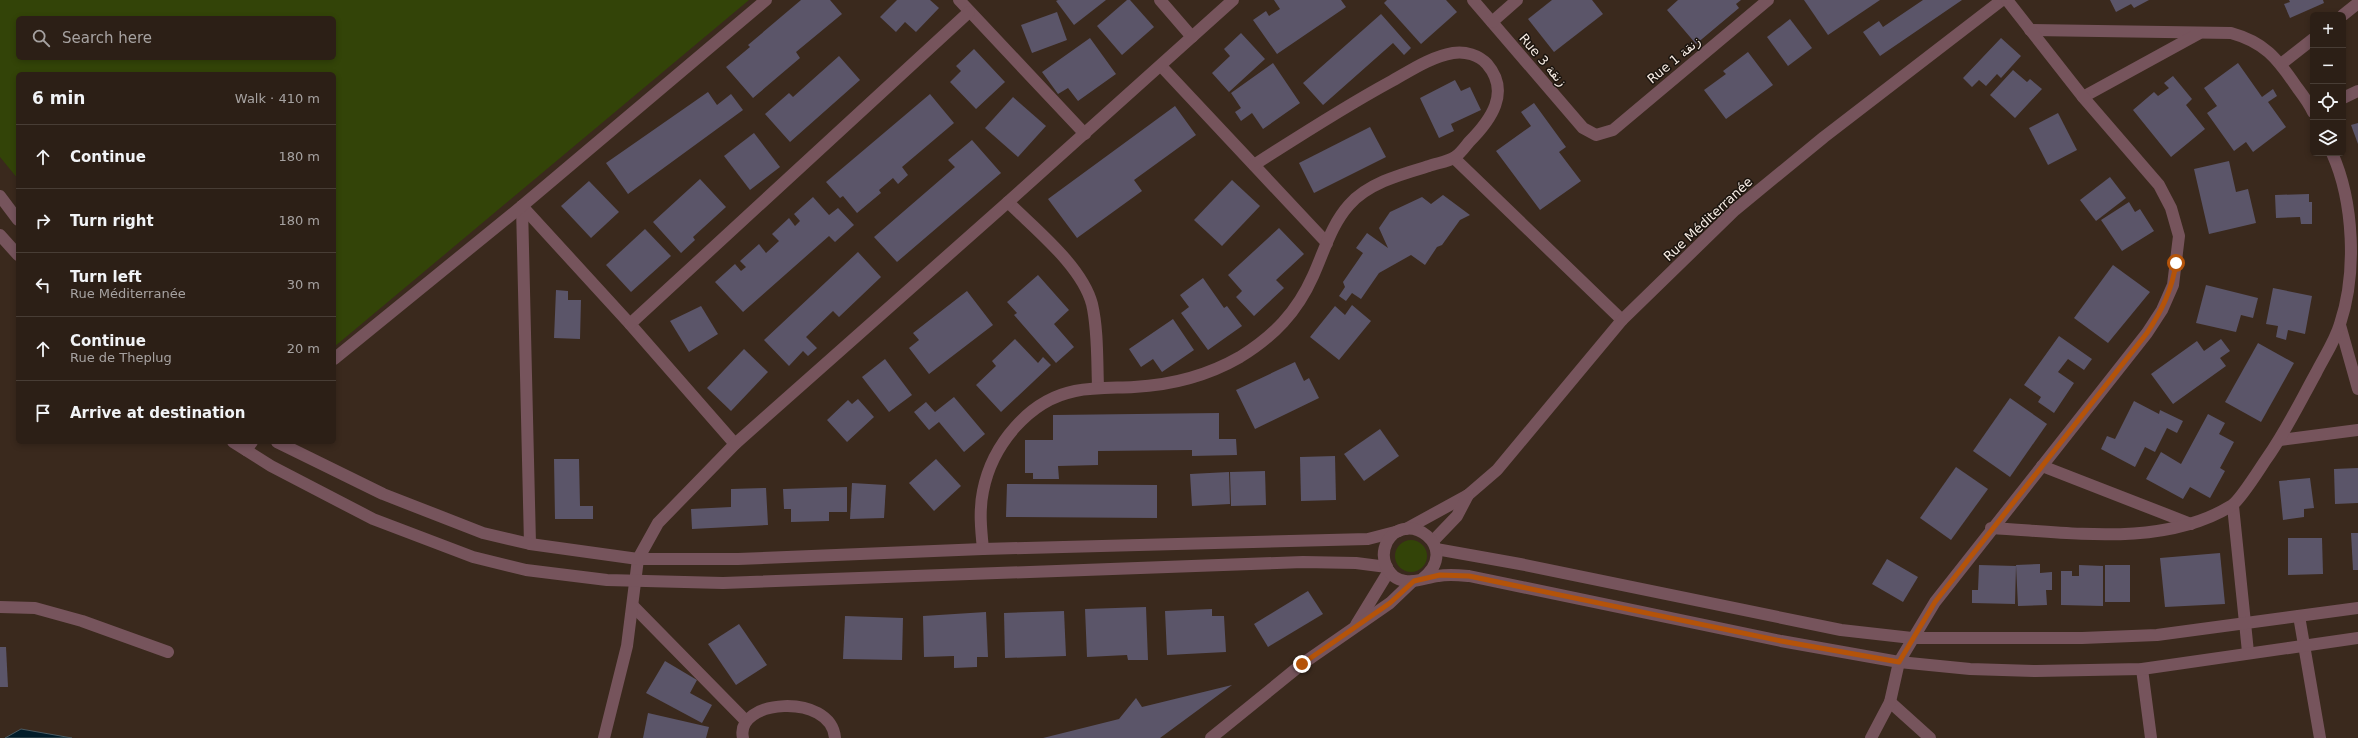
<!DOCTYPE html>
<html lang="en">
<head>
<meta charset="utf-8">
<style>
	body { margin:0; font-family:"DejaVu Sans",Cairo,sans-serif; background:#382c23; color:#f1f3f6 }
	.controls { position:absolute; right:12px; top:12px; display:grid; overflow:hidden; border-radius:6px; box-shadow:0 2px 6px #0003 }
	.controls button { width:36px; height:36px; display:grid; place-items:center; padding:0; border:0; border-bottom:1px solid #483d35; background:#2c1f16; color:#f1f3f6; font:20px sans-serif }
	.stop { position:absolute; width:12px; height:12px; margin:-9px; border:3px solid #b45309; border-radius:50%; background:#fff }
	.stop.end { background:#b45309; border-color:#fff; box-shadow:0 1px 4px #0008 }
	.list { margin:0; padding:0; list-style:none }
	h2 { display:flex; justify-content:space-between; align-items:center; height:52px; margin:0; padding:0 16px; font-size:17px }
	h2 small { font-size:13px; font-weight:400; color:#a6a2a1 }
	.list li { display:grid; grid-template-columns:26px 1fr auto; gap:12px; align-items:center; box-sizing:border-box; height:64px; padding:0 16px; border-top:1px solid #483d35 }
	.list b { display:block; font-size:15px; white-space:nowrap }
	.list p { margin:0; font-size:13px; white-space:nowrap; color:#a6a2a1 }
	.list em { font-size:13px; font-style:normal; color:#a6a2a1 }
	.icon { flex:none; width:22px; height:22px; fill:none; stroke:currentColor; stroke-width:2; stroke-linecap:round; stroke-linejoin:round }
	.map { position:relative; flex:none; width:2358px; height:738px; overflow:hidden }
	.search { position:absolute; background:#2c1f16; box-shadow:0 2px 6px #0003; left:16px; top:16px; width:320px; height:44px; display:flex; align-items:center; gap:10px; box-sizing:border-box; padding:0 14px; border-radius:6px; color:#a6a2a1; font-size:15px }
	.panel { position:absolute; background:#2c1f16; box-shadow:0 2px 6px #0003; left:16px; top:72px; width:320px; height:372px; border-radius:6px }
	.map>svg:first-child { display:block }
	.green { fill:#334408; fill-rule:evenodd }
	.water { fill:#011c29; stroke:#4b5a61 }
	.building { fill:#5b5569 }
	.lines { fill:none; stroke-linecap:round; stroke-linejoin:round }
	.minor { stroke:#76545c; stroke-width:12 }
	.tertiary { stroke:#76545c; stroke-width:12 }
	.route { stroke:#b45309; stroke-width:5 }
	.labels { text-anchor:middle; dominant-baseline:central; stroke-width:3; stroke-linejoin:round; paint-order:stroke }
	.street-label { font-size:13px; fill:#f7ece4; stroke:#1b140e }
</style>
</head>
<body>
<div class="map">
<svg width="2358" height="738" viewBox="0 0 2358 738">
	<rect width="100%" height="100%" fill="#3a291d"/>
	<g class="green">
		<path d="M0,0H749L334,347V74H18V179L0,157ZM18,18H334V58H18Z"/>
		<circle cx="1411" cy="556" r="16"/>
	</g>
	<path class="water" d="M21,729L72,738H5Z"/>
	<g class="building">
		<path d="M801,0H830L842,14L796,52L800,58L753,98L726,67L750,47L748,45Z"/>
		<path d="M897,0H930L939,8L916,32L905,22L896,32L880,17Z"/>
		<path d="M1058,0H1106L1074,25L1056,1Z"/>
		<path d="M1127,0H1130L1154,27L1122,55L1097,26Z"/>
		<path d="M1274,0H1341L1346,7L1277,54L1253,20L1266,11L1269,16L1280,9Z"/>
		<path d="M1387,0H1446L1457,12L1421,44L1384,3Z"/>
		<path d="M1552,0H1592L1603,14L1554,52L1528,19Z"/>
		<path d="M1678,0H1741L1736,4L1739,8L1696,44L1667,10Z"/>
		<path d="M1804,0H1880L1828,35Z"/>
		<path d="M1923,0H1962L1880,56L1863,32L1879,21L1883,27Z"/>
		<path d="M2110,0H2149L2134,8L2131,4L2116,12Z"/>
		<path d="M2289,0H2323L2324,3L2290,18L2284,4L2290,2Z"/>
		<path d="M1057,12L1067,40L1032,53L1021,25Z"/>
		<path d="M1381,14L1411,48L1404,55L1393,43L1323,105L1303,83Z"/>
		<path d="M1790,19L1812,48L1788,66L1767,37Z"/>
		<path d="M1241,33L1265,59L1229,92L1212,73L1230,56L1224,49Z"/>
		<path d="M1090,38L1116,74L1078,101L1068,88L1058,94L1042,72Z"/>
		<path d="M2001,38L2021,56L2001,78L1997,74L1986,86L1979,80L1972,87L1963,78Z"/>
		<path d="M974,49L1005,82L976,109L950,82L961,71L956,66Z"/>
		<path d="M1748,52L1773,85L1726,119L1704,90L1726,74L1723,71Z"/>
		<path d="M839,56L860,80L790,142L765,114L789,93L793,97Z"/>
		<path d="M1273,63L1300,103L1263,129L1252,113L1241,121L1235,112L1241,108L1231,93Z"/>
		<path d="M2238,63L2262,97L2273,89L2277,96L2268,102L2286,127L2253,152L2246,142L2234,151L2207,113L2217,106L2204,88Z"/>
		<path d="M2013,70L2027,82L2030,79L2042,89L2015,118L1990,95Z"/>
		<path d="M2173,76L2192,99L2186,105L2205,129L2171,157L2133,110L2154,92L2158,96L2169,88L2164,83Z"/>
		<path d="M1455,80L1461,91L1470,87L1481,110L1451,124L1454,131L1439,138L1420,98Z"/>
		<path d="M708,92L717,105L731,94L743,110L628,194L606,163Z"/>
		<path d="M930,94L954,123L902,167L908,175L898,184L893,178L879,190L881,193L857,213L843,196L840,198L826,182Z"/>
		<path d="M1013,97L1046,126L1018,157L985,128Z"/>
		<path d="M1534,103L1566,147L1559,152L1581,181L1540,210L1496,151L1531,126L1521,112Z"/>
		<path d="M1175,106L1196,135L1134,180L1142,191L1077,238L1048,199Z"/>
		<path d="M2058,113L2077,150L2048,165L2029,128Z"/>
		<path d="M2358,123V144L2351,125Z"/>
		<path d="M1370,127L1386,157L1314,193L1299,163Z"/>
		<path d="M754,133L780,167L750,190L724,156Z"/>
		<path d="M972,140L1001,173L897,262L874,237L955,167L948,160Z"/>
		<path d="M2229,161L2236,192L2248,189L2256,223L2209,234L2194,169Z"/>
		<path d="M2110,177L2126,198L2096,221L2080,200Z"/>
		<path d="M700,179L726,207L693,237L695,240L681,253L653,222Z"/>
		<path d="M1232,180L1260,206L1222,246L1194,220Z"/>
		<path d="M589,181L619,212L591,238L561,206Z"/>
		<path d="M2309,194V202H2312V224H2301L2300,217L2276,218L2275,195Z"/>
		<path d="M1443,195L1470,215L1460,220L1442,245L1437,247L1425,265L1411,255L1379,273L1361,299L1352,293L1346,301L1339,296L1345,287L1343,282L1363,253L1356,248L1367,233L1388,248L1379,228L1390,212L1422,197L1431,204Z"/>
		<path d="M813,197L829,215L838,208L854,225L835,242L829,236L743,312L715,282L735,264L741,271L746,267L740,261L759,244L766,253L779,241L772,234L789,218L795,226L800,221L794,214Z"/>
		<path d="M2129,202L2135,212L2140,209L2154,231L2122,251L2101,220Z"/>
		<path d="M1279,228L1304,254L1276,280L1284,288L1254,316L1236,297L1242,291L1228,275Z"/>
		<path d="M645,229L671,256L631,292L606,265Z"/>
		<path d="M858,252L881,277L839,317L833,311L806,337L817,348L808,356L803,351L789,366L764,340Z"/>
		<path d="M2113,265L2150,292L2108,343L2074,318Z"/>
		<path d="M1038,275L1069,310L1054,324L1074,347L1056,363L1014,315L1017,313L1007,302Z"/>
		<path d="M1203,278L1224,308L1227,306L1242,326L1208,350L1181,313L1189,307L1180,295Z"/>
		<path d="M2206,285L2258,298L2253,318L2241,315L2236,332L2196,323Z"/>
		<path d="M2273,288L2312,296L2305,334L2288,330L2286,340L2276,337L2278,326L2266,324Z"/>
		<path d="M556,290L568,291V300H581L580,339L554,338Z"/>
		<path d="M967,291L993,325L929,374L909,348L919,340L913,333Z"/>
		<path d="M1352,305L1371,321L1339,360L1310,337L1335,306L1345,315Z"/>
		<path d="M701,306L718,334L689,352L670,321Z"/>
		<path d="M1173,319L1194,350L1162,372L1153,359L1141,367L1129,349Z"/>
		<path d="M2059,336L2092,359L2084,370L2068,359L2058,372L2074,383L2054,413L2038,402L2041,397L2024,385Z"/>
		<path d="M1015,339L1038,363L1043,357L1051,365L1001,412L976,385L996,366L992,361Z"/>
		<path d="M2221,339L2230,351L2220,358L2226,366L2173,404L2151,374L2197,341L2204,351Z"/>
		<path d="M2258,343L2294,363L2261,422L2225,402Z"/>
		<path d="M744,349L768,372L731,411L707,388Z"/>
		<path d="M885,359L912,395L889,412L862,377Z"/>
		<path d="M1295,362L1304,381L1309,378L1319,398L1255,429L1236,390Z"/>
		<path d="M954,397L985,434L964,452L939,422L929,430L914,412L926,402L935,412Z"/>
		<path d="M2010,398L2047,424L2010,477L1973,451Z"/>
		<path d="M858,399L874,417L847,442L827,420L848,400L852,404Z"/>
		<path d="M2134,401L2159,414L2160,410L2183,421L2177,433L2167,428L2155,452L2145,447L2135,467L2101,449L2107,436L2115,439Z"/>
		<path d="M1219,413V439H1236L1237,455L1192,456V450L1098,451V465L1058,466L1059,479H1033V473H1025V440H1053V415Z"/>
		<path d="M2208,414L2225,423L2219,434L2234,442L2220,468L2225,471L2210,498L2190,487L2183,499L2146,479L2161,452L2181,464Z"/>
		<path d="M1380,429L1399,456L1364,481L1344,454Z"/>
		<path d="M1335,456L1336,500L1301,501L1300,457Z"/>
		<path d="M554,459H579L580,506H593V519H555Z"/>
		<path d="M936,459L961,486L934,511L909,483Z"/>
		<path d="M1956,467L1988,489L1951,540L1920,518Z"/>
		<path d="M2358,468V503L2335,504L2334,469Z"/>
		<path d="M1265,471L1266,505L1231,506L1230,472Z"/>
		<path d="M1229,472L1230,504L1192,506L1190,474Z"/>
		<path d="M2310,478L2314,508L2304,509V517L2283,520L2279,481Z"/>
		<path d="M852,483L886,485L884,518L850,519Z"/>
		<path d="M1007,484L1157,485V518L1006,517Z"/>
		<path d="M847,487V512H829V521L791,522V509H784L783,489Z"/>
		<path d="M766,488L768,525L692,529L691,509L731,507V489Z"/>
		<path d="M2351,533H2358V570H2353Z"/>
		<path d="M2288,538H2322L2323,574L2288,575Z"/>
		<path d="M2220,553L2225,604L2165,607L2160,558Z"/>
		<path d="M1887,559L1918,577L1903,602L1872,584Z"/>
		<path d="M2040,564V573L2052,572V590H2046L2047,605L2018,606L2016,565Z"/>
		<path d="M1979,565L2016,566L2015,604L1972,603V590H1978Z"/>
		<path d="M2079,565L2103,566V606L2061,605V571H2072V576H2079Z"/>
		<rect x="2105" y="565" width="25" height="37"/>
		<path d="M1308,591L1323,614L1268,647L1254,624Z"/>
		<path d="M1146,607L1148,660H1128L1127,655L1087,657L1085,609Z"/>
		<path d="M1212,609V616H1224L1226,652L1167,655L1165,611Z"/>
		<path d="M1064,611L1066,656L1005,658L1004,613Z"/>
		<path d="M986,612L988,657H977V667L954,668V656L924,657L923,616Z"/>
		<path d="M845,616L903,618L902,660L843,659Z"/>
		<path d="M739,624L767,665L736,685L708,644Z"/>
		<path d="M0,647H6L8,687H0Z"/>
		<path d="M665,661L697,680L690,693L712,705L702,723L646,693Z"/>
		<path d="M1232,685L1160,738H1043L1119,719L1136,698L1142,707Z"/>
		<path d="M648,713L709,727L706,738H643Z"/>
	</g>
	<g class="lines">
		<g class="minor">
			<path d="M959,0L1085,134"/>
			<path d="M1160,0L1192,37"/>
			<path d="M1473,0L1583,128L1596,135L1613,130L1768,0"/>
			<path d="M2343,15L2358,3"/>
			<path d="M1492,22L1517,0"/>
			<path d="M2030,30L2231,33C2264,42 2277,58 2296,86C2302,94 2309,103 2313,112"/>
			<path d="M2281,64L2313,39"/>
			<path d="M1161,66L1327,243"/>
			<path d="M2083,97L2198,34"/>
			<path d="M2343,98L2358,91"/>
			<path d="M1454,158L1622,320"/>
			<path d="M1008,202C1035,229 1082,266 1092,304C1098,330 1097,360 1098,387"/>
			<path d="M522,206L530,544"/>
			<path d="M522,206L630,324L735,444"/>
			<path d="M630,324L969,12"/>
			<path d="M2340,325L2358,389"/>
			<path d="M334,359L522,206L766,0"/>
			<path d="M2280,440L2358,430"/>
			<path d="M246,450L252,442"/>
			<path d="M2042,466L2191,524"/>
			<path d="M2233,506L2248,652"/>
			<path d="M1991,528C2068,532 2162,548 2231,506C2240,501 2260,468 2267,458C2286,431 2300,402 2316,373C2324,357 2335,341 2340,324C2357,273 2354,202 2332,153"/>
			<path d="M1406,529L1468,495L1497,470L1622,320L1735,210L1824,137L2002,0"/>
			<path d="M1433,541L1457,516L1468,495"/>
			<path d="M983,549C981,530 979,510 983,491C992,445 1029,400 1075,391C1095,387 1114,388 1134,387C1172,385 1207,376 1240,357C1274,336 1297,312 1313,276C1324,252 1331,225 1349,205C1368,183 1402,174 1429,166C1437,163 1448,162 1455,157C1460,154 1465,147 1469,142C1491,120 1511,92 1487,64C1479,55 1465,51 1453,53C1430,57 1410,71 1390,82C1344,107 1299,136 1254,165"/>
			<path d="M633,606L746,721"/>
			<path d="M0,607L35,608L82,621L168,652"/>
			<path d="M2299,616L2320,738"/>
			<path d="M1356,625L1389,571"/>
			<path d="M2142,669L2151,738"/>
			<path d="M1890,702L1930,738"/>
			<path d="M604,738L627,646L638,559L658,523L735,444L1008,202L1233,0"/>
			<path d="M743,738C734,699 831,692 835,738"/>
			<path d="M1211,738L1302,664L1390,603L1413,581"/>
			<path d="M1871,738L1890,702L1899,662L1935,602L2147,333L2162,310L2173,285L2179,236L2171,208L2159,185L2083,97L2007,0"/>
		</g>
		<g class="tertiary">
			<path d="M0,196L18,220"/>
			<path d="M0,235L18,255"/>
			<path d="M233,442L271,466L373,519L473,557L526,570L607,580L723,583L1303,562L1356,563L1387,567"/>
			<path d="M277,442L383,494L483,533L530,544L638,559H738L983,549L1368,539L1399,531"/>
			<path d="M1436,549L1520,564L1841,630L1912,638H2082L2157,635L2358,608"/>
			<path d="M1422,579C1463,548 1406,507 1387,542C1379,558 1387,578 1405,581C1415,583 1428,577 1438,576C1448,574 1458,575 1469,576L1781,641L1899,662L1970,669L2036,671L2142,669L2358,638"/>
		</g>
	</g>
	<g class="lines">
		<path class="route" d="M1302,664L1390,603L1414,581L1440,575L1469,576L1781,641L1899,662L1935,602L2147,333C2162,310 2172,290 2176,263"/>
	</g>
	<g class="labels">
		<g class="street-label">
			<text transform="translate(1543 60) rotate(49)">Rue 3 زنقة</text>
			<text transform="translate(1674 60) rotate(-40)">Rue 1 زنقة</text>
			<text transform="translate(1708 219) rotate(-43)">Rue Méditerranée</text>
		</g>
	</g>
</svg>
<div class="controls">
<button>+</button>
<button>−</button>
<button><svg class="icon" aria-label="locate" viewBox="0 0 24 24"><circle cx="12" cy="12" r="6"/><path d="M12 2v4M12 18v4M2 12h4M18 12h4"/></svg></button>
<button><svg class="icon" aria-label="layers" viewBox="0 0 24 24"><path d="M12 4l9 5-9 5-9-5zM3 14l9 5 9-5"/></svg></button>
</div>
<div class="stop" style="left:2176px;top:263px"></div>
<div class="stop end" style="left:1302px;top:664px"></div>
<div class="search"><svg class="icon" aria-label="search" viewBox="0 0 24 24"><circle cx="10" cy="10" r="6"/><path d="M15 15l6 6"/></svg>Search here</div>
<section class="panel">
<h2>6 min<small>Walk · 410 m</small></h2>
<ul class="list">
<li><svg class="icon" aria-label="ahead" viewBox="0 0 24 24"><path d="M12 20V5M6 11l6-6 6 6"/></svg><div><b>Continue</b></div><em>180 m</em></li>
<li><svg class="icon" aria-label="right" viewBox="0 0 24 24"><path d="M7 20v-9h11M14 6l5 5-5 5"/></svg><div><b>Turn right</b></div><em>180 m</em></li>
<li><svg class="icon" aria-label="left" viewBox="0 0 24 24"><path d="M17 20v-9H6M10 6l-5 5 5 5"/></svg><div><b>Turn left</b><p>Rue Méditerranée</p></div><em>30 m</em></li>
<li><svg class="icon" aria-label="ahead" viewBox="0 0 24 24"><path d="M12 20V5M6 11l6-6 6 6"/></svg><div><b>Continue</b><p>Rue de Theplug</p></div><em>20 m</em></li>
<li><svg class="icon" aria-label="arrive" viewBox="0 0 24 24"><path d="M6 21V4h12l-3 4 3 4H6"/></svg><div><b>Arrive at destination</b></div></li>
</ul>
</section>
</div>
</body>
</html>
